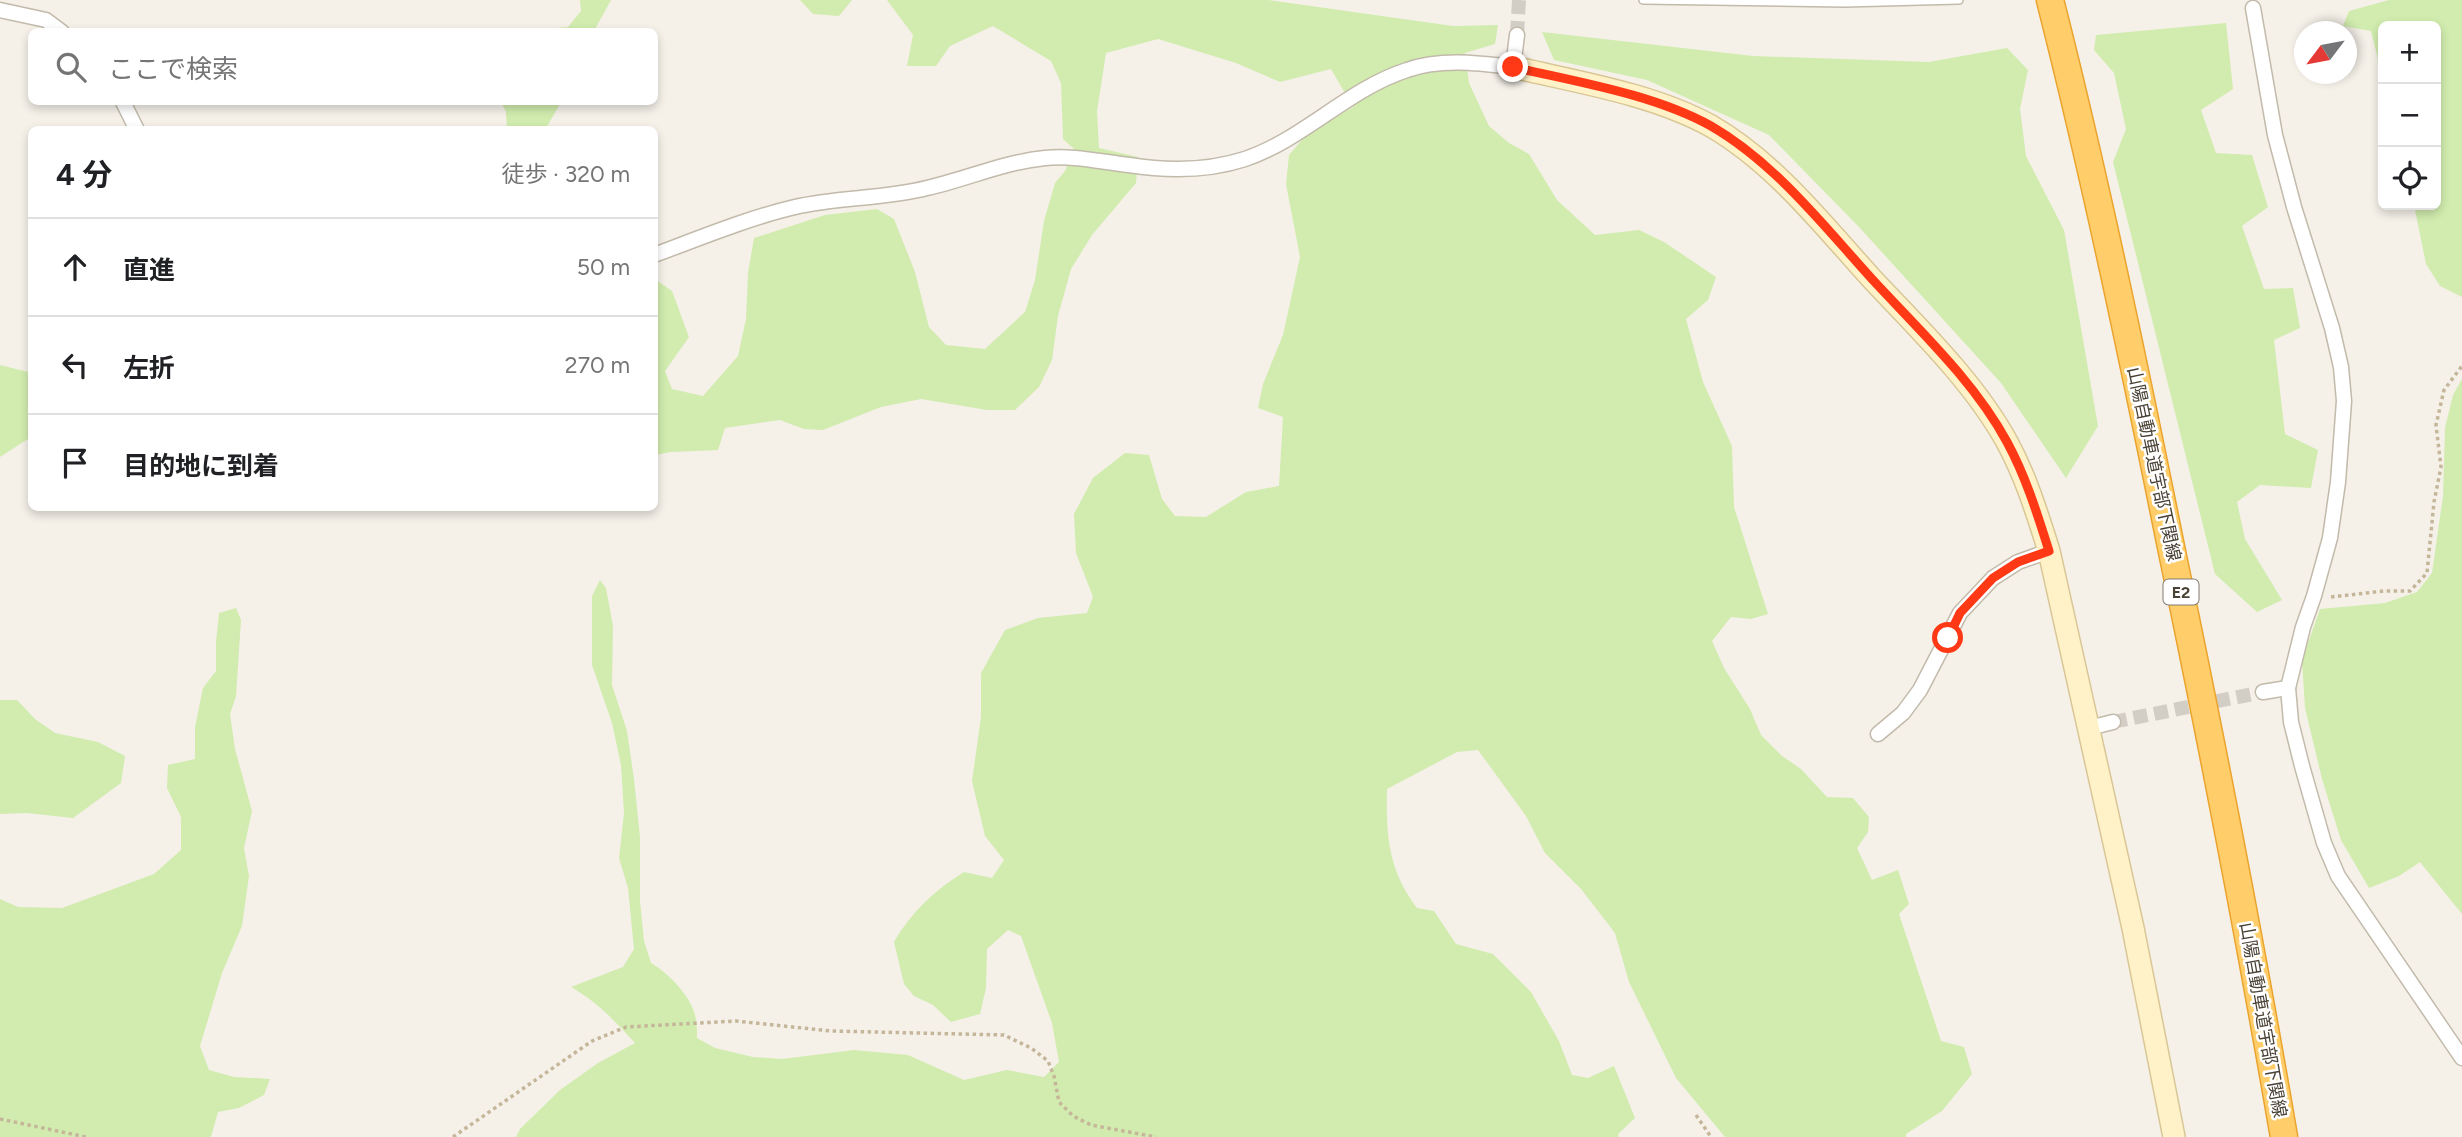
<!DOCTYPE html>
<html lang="ja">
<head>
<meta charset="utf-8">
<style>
	body { margin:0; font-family:Figtree,"Noto Sans JP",sans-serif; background:#f2f2f2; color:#202124 }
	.controls { position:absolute; right:21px; top:21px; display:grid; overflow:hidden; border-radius:10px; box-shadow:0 4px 10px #0003 }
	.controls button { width:63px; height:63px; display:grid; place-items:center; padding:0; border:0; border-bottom:2px solid #e0e0e0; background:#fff; color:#202124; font:35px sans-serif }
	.compass { position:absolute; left:2294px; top:21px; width:63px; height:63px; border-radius:50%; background:#fff; box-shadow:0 4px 10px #0003; rotate:238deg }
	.stop { position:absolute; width:21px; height:21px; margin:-16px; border:5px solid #ff3916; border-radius:50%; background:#fff }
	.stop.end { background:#ff3916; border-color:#fff; box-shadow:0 2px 7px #0008 }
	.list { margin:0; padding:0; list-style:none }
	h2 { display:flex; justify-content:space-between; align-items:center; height:91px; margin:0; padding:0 28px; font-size:30px }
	h2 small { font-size:23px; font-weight:400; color:#757577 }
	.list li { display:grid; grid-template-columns:46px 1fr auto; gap:21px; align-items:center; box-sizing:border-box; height:98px; padding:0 28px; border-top:2px solid #e0e0e0 }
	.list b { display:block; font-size:26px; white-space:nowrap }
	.list em { font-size:23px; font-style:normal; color:#757577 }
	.icon { flex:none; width:38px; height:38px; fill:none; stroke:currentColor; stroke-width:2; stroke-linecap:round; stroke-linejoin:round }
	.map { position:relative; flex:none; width:2462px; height:1137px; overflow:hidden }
	.search { position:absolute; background:#fff; box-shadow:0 4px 10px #0003; left:28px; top:28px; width:630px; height:77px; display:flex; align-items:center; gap:18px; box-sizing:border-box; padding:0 24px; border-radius:10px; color:#757577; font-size:26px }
	.panel { position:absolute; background:#fff; box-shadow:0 4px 10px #0003; left:28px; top:126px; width:630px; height:385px; border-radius:10px }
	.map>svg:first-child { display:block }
	.green { fill:#d1ecae }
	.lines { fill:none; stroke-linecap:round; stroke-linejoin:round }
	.street-tunnel { stroke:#d3cec5; stroke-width:14; stroke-dasharray:14 7; stroke-linecap:butt }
	.lane-casing { stroke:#c2baaa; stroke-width:10 }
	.street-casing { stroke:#c2baaa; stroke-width:17 }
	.secondary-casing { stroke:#d9c695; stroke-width:24 }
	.highway-casing { stroke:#eaa42e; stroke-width:29 }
	.path { stroke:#c5b69a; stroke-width:3.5; stroke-dasharray:3.5 3.5; stroke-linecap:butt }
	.lane { stroke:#fff; stroke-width:7 }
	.street { stroke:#fff; stroke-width:14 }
	.secondary { stroke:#fff2c9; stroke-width:21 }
	.highway { stroke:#ffcd6a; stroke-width:26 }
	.route { stroke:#ff3916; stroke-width:9 }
	.labels { text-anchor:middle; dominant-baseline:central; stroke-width:5; stroke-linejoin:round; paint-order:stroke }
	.shield { fill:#fff; stroke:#807b72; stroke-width:2 }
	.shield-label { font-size:16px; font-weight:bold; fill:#4a4236 }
	.street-label { font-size:18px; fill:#4a4236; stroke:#fff }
</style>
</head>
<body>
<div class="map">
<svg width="2462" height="1137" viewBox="0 0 2462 1137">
	<rect width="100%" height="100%" fill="#f5f1e9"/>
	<g class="green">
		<path d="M580,0H611L594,31H519L568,27L581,11Z"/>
		<path d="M800,0H852L839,16L813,14Z"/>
		<path d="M887,0H1268L1453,26L1498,25L1495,44L1465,53L1469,83L1489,126L1509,143L1529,154L1557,200L1595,235L1639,230L1664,242L1716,277L1708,300L1686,319L1703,382L1732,446L1734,507L1768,614L1751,619L1731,617L1712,641L1724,668L1750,709L1761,735L1782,756L1801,769L1827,797L1853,798L1869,817L1868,832L1857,848L1872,880L1898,870L1909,904L1899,914L1941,1041L1964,1047L1972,1074L1942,1111L1906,1134V1137H1725L1676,1078L1629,982L1615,933L1581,889L1545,853L1526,816L1478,750L1457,752L1387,789C1386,835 1388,870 1417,908L1434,911L1456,944L1493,954L1531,992L1559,1041L1572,1075L1588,1078L1614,1066L1635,1118L1618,1134L1619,1137H516L520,1129L560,1090L598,1063L635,1043C615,1021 596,1001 571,987L623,967L634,949L628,888L619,858L624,813L621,765L612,723L592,665V596L600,580L606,588L613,626L612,685L627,731L634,779L640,837V901L644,941L651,963C668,973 690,995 695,1015C697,1022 697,1030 697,1038L715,1048L753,1057L782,1059L854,1050L908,1055L964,1080L1007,1070L1044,1077L1059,1062L1052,1023L1021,936L1008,930L987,949L986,988L980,1014L951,1022L933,1005L914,996L904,984L894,942C911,912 935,890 964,872L992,878L1004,860L985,836L972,781L981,717V673L1005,630L1038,618L1087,613L1093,597L1076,553L1074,514L1093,478L1125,453L1149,455L1162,499L1175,516L1206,517L1246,492L1279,486L1283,417L1258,408L1263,384L1283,335L1300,257L1286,184L1289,155L1307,134L1353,107L1331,69L1280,82L1236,63L1158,39L1106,53L1097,111L1099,148L1138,157L1136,183L1092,235L1071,269L1058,316L1052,360L1039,387L1015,410H987L921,399L881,407L823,430L804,429L780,420L725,428L718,450L671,452L655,455V279L672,291L689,337L665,371L672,389L703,396L738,356L746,319L748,273L754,238L825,215L877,209L894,219L915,272L929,327L946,345L985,349L1025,312L1035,280L1044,221L1055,183L1065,171L1074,149L1063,139L1061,83L1051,61L993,26L950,46L936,66H907L913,35Z"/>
		<path d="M2462,0V297L2440,286L2426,264L2414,205H2436V26H2383V100L2379,63L2371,31L2343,26L2349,11L2389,0Z"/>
		<path d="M2226,23L2233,89L2201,110L2216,153L2252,155L2268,207L2242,226L2264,289L2293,288L2300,328L2274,340L2285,434L2318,450L2311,488L2260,485L2237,502L2245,539L2282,600L2257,612L2215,574L2113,162L2126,129L2114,73L2094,50L2096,35Z"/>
		<path d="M1542,32L1753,56L1929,62L2007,48L2028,70L2020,109L2026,156L2064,230L2098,426L2066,478L2001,383L1859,227L1769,135L1647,80L1554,60Z"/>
		<path d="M501,102H561L545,130L507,129L506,112Z"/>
		<path d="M0,365L32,373L31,437L0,457Z"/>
		<path d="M2462,379V914L2420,862L2399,876L2369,888L2341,840L2322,779L2305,708L2302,660L2320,609L2385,603L2417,592L2432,573L2443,496L2445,428L2453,395Z"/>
		<path d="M236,608L241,620L236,696L230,714L235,749L252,811L244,848L249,876L242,926L222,973L200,1046L209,1070L234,1077L270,1079L264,1095L239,1108L218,1112L211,1137H0V899L18,907L62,908L154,874L181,850V817L167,788L168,765L195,759V727L203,688L216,671V642L219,613Z"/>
		<path d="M0,700H17L35,719L55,733L98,742L125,756L121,783L73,818L27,813L0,814Z"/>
	</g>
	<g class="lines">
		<g class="street-tunnel">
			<path d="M1517,35L1519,0"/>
			<path d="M2113,722L2263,692"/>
		</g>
		<defs>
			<path id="lane" d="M1643,0L1845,3L1959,0"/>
			<g id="street">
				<path d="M2253,8L2275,135L2294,207L2332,328L2341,367L2344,401L2338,482L2330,538L2314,596L2303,627L2288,688L2291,722L2302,766L2324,843L2338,876L2462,1058"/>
				<path d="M0,10L46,20L62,32"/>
				<path d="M123,102L137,130"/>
				<path d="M654,255C700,238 748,218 795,207C838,197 884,199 927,188C967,179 1004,162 1045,158C1073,155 1101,162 1129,165C1167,171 1208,171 1245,159C1304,139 1348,89 1407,70C1440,58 1479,63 1513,67L1517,35"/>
				<path d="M2263,692L2288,688"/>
				<path d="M2089,728L2113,722"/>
				<path d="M1878,734L1903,713L1920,690L1960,613L1993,578L2018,562L2049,551"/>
			</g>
			<path id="secondary" d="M1513,67C1577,82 1653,94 1711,126C1775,163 1823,225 1872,279C1919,329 1974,382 2007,442C2026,477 2037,513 2049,551L2133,928L2174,1137"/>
			<path id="highway" d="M2050,0C2096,181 2134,364 2171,547C2212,743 2250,939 2284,1137"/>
		</defs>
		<use href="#lane" class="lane-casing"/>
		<use href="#street" class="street-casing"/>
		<use href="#secondary" class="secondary-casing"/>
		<use href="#highway" class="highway-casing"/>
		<g class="path">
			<path d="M2331,597L2384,591H2410L2427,573L2434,502L2441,467L2436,425L2444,390L2462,366"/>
			<path d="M1696,1115L1711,1137"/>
			<path d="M0,1119L86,1137"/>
			<path d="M453,1137L592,1041L626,1027L736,1021L831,1031L1004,1035L1031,1048L1048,1061L1054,1076L1059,1102L1073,1116L1091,1125L1156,1137"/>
		</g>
		<use href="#lane" class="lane"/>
		<use href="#street" class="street"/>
		<use href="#secondary" class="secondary"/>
		<use href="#highway" class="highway"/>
	</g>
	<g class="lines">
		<path class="route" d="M1513,67C1577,82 1653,94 1711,126C1775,163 1823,225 1872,279C1919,330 1974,381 2007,442C2026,477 2037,513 2049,551L2018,562L1993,578L1960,613L1948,638"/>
	</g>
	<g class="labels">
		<rect class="shield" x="2163.5" y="579.5" width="35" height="25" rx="5"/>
		<g class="shield-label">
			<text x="2181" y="592">E2</text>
		</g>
		<g class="street-label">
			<text transform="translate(2154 464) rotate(78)">山陽自動車道宇部下関線</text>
			<text transform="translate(2263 1020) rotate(80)">山陽自動車道宇部下関線</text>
		</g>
	</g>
</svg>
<div class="controls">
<button>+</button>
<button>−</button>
<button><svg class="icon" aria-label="locate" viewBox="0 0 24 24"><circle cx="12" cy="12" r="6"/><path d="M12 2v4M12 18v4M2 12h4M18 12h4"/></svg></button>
</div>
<svg class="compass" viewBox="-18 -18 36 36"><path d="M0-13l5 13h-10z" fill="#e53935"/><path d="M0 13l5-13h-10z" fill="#757577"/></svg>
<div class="stop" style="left:1948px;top:638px"></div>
<div class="stop end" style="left:1513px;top:67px"></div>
<div class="search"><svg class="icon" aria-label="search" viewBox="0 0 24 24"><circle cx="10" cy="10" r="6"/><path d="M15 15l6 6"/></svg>ここで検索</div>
<section class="panel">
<h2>4 分<small>徒歩 · 320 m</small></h2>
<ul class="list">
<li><svg class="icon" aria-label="ahead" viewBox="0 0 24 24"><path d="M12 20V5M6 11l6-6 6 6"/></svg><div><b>直進</b></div><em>50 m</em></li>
<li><svg class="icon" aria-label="left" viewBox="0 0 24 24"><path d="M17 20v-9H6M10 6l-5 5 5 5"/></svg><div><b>左折</b></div><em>270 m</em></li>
<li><svg class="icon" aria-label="arrive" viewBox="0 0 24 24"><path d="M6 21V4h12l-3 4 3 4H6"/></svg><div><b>目的地に到着</b></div></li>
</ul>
</section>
</div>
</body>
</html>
